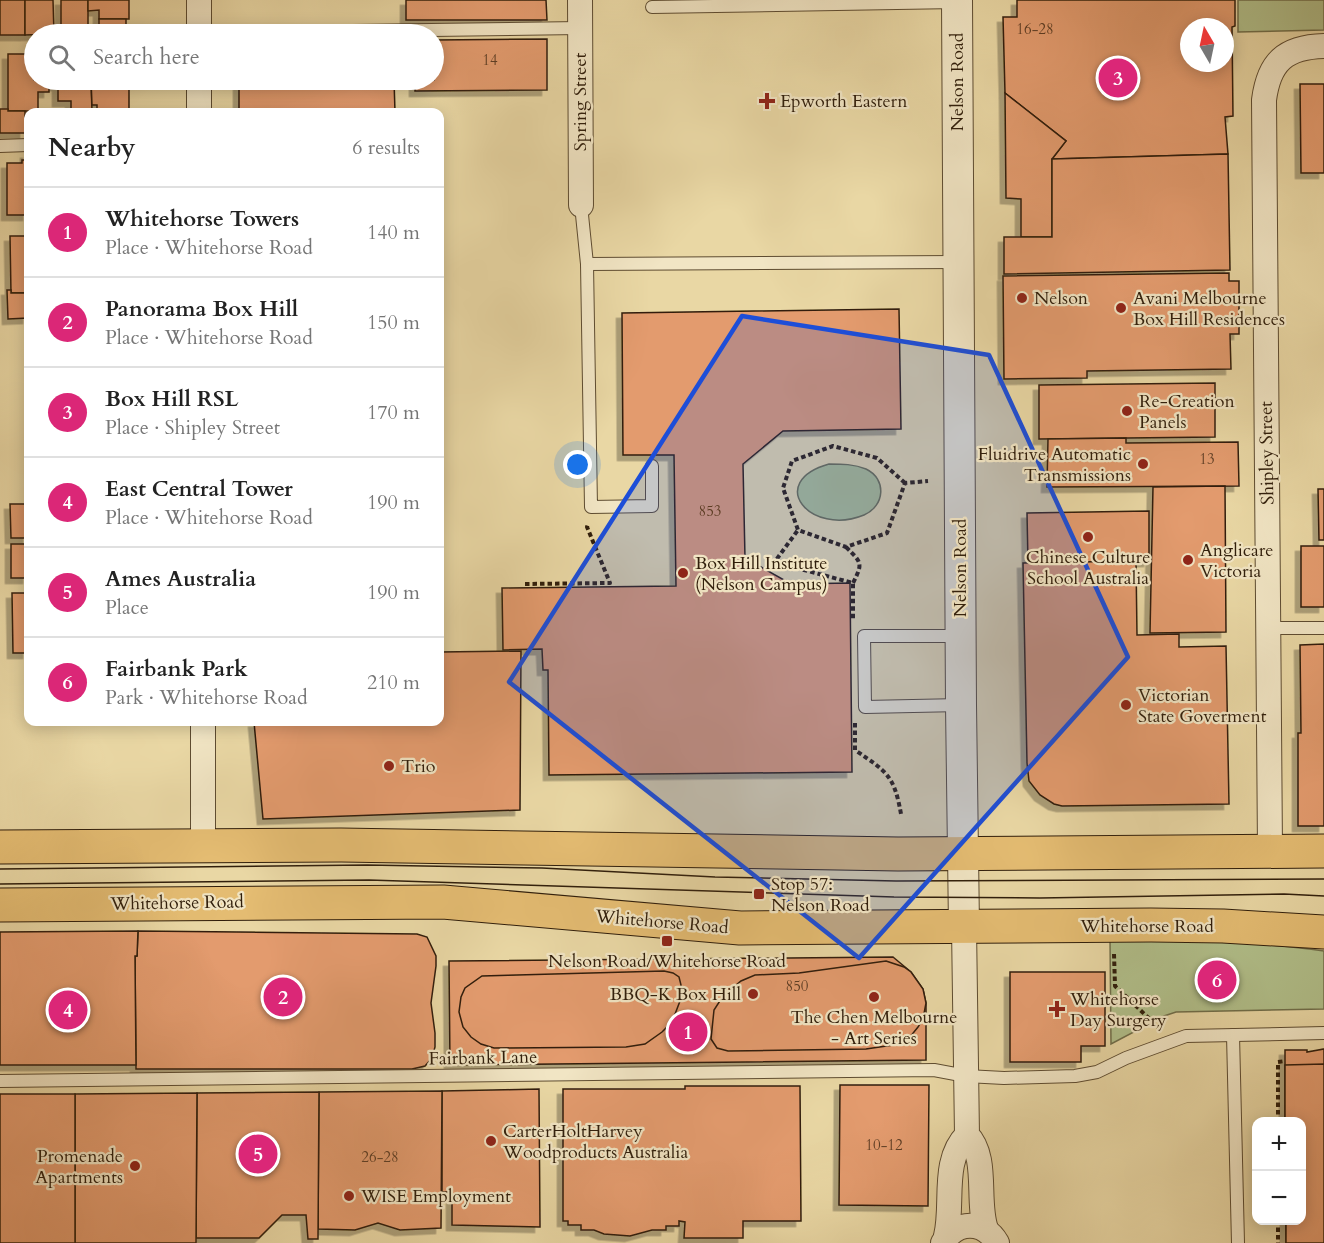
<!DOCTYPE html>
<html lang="en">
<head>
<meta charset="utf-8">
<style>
	body { margin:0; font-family:Cardo,serif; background:#f6f6f6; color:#222 }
	.controls { position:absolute; right:18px; bottom:18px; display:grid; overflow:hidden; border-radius:12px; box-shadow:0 3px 15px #0003 }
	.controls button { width:54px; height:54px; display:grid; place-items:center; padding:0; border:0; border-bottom:2px solid #e0e0e0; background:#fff; color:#222; font:30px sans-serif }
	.compass { position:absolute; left:1180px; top:18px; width:54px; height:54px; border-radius:50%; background:#fff; box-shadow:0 3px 15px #0003; rotate:351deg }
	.you { position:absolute; left:578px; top:465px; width:21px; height:21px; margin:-15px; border:4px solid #fff; border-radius:50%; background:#1a73e8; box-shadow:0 0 0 9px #1a73e833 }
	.badge { display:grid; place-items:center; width:39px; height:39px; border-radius:50%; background:#db2777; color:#fff; font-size:20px; font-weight:700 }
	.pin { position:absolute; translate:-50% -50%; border:3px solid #fff; box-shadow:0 2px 6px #0006 }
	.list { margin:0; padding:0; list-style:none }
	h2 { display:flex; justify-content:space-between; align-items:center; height:78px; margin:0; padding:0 24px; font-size:26px }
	h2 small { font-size:20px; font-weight:400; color:#767676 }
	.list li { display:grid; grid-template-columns:39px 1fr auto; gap:18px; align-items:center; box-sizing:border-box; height:90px; padding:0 24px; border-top:2px solid #e0e0e0 }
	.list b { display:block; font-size:22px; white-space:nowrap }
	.list p { margin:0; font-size:20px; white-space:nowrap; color:#767676 }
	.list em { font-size:20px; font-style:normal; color:#767676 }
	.icon { flex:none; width:33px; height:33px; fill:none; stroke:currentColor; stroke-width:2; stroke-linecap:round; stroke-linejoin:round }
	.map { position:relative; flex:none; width:1324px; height:1243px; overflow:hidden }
	.search { position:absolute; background:#fff; box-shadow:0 3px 15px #0003; left:24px; top:24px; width:420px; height:66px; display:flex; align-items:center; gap:15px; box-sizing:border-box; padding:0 21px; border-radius:33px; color:#767676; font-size:22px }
	.panel { position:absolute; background:#fff; box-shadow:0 3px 15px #0003; left:24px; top:108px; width:420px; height:618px; border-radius:12px }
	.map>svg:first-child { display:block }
	.green { fill:#b1bf8a; stroke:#706e4a; stroke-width:1.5 }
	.building { fill:#e39b6e; stroke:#301e0b; stroke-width:1.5; fill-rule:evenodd; filter:url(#shadow) }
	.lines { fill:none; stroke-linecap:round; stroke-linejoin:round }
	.service-casing { stroke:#5e4c31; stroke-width:14 }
	.minor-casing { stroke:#5e4c31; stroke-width:26 }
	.tertiary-casing { stroke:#5e4c31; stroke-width:32 }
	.primary-casing { stroke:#301e0b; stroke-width:35 }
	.path { stroke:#301e0b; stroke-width:4; stroke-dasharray:4.5 3; stroke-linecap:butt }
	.service { stroke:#f1e5c4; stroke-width:12 }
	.minor { stroke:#f1e5c4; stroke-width:24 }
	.tertiary { stroke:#f1e5c4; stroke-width:30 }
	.primary { stroke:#e4bc72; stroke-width:33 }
	.tram { stroke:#301e0b; stroke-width:1.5 }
	.marked { fill:#1d4ed8; fill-opacity:0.2; stroke:#1d4ed8; stroke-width:4.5; stroke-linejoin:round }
	.poi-dot { fill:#8f2418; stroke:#f1e5c4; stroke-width:2 }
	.labels { text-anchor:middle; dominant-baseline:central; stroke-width:4.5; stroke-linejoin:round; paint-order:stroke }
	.number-label { font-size:15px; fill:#5d3d24 }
	.street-label { font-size:18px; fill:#301e0b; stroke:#f1e5c4 }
	.poi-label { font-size:18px; fill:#301e0b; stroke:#f1e5c4; text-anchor:start }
</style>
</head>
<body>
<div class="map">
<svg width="1324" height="1243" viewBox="0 0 1324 1243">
	<defs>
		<filter id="shadow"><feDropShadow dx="-5.5" dy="5.5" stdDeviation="0" flood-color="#0004"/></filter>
	</defs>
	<rect width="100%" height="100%" fill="#e9d7a4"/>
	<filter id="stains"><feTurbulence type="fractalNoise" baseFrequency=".00333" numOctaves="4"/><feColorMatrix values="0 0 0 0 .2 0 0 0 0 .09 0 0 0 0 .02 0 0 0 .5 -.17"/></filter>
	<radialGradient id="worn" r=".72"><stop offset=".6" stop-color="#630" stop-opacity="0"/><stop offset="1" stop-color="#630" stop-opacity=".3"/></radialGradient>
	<g class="green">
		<path d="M1238,0H1324V30L1238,32Z"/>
		<path d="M829,464C842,464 854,464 866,469C887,479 885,506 864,515C810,537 765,482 829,464Z"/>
		<path d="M1110,939C1182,939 1254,941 1324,951V1009L1176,1012L1164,1016L1111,1044Z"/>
	</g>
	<g class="building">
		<rect x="0" y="0" width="25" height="35"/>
		<path d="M25,0H53L54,34L25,35Z"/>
		<path d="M61,0H88V29L61,30Z"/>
		<path d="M88,0H129V19H99V10L88,11Z"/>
		<path d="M406,0H546L547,20H406Z"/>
		<path d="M1017,0H1235V26L1232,27L1233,116L1225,117L1228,154L1052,159L1066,141L1005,93L1003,17H1017ZM1189,27H1225V63H1189Z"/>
		<rect x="99" y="19" width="27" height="15"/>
		<path d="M547,39V90L415,91V80H434V40Z"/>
		<path d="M8,54H34V80H49V92H38V111H8Z"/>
		<path d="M55,80H91L92,112H71V101H58V85H55Z"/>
		<path d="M91,80H129V112H97V105H92Z"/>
		<path d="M239,80H394L395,112H239Z"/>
		<path d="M1300,84H1324V173H1301Z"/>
		<path d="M1005,93L1066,141L1052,159V237H1021V199L1006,198Z"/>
		<path d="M0,109H8V111H25V133H0Z"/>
		<path d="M26,153H28V215H7V163H22V160H26Z"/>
		<path d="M1228,154L1230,270L1004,274V237H1052V159Z"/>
		<path d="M10,236H28V293H11Z"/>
		<path d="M1229,273V281H1239V334H1230L1231,369L1087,371V378L1004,379L1003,276Z"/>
		<path d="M7,290H11V293H28V318L8,319Z"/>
		<path d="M899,309L901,429L783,431L743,464L745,558L791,584L850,583L852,772L549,775L548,670H543L542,649L503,650L502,588L676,586L674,455H623L622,313Z"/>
		<path d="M1215,383V437L1039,439V385Z"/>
		<path d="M1126,438V443L1238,442L1239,486L1047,487L1048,439Z"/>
		<path d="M1225,486L1226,632L1150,633L1153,487Z"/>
		<path d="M1318,489H1324V540H1319Z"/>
		<path d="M10,504H28V538H11Z"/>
		<path d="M1149,511V561L1028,563L1027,513Z"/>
		<rect x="11" y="544" width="17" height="34"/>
		<rect x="1301" y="546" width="23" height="61"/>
		<path d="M1136,561L1137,635L1179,634V647L1226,646L1229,804L1062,806L1054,804L1040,795L1029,781L1027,763L1023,563Z"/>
		<path d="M12,593H28V653H13Z"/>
		<path d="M1324,644V826H1298V733H1301L1300,645Z"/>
		<path d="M521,651L520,810L263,819L254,722H440V652Z"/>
		<path d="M138,931L417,934L427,937L436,956V966L431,1003L435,1033V1047L432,1058L425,1066L412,1069H136L135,956H137Z"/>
		<path d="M138,931L137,956H135L136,1065H0V932Z"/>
		<path d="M893,957L911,972L923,989L926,1003V1060L450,1065L449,961Z"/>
		<path d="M886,961L904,967L911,972L923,989L926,1003L923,1019L918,1027L910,1037L900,1044L866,1049L728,1051L717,1048L711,1039L714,1010L723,996L741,981L755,975L799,973Z"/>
		<path d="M664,971L673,973L679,977L681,985L680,1001L672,1022L662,1032L645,1044L626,1047L494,1048L481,1044L471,1037L463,1027L459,1012L461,997L465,988L482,976Z"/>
		<path d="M1010,972H1105V1046H1081V1062H1010Z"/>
		<path d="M1324,1049V1243H1286V1220H1302V1122H1285V1050H1307V1052Z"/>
		<path d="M1324,1064V1243H1286V1220H1302V1122H1285V1065Z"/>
		<path d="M840,1085H929L928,1206L839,1205Z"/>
		<path d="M685,1086H800L801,1221H743V1238H684L685,1222L679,1221V1226H666V1230H652L630,1236L604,1234L594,1230H581V1225H568V1221H563V1089H685Z"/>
		<path d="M539,1089L540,1227L452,1225V1192H442V1091Z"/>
		<path d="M442,1091L441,1228L400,1230L378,1223L355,1230L318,1229L319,1092Z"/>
		<path d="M319,1092L318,1239H308L306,1215H282L259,1238H196L197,1093Z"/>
		<path d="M197,1093L196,1243H75V1094Z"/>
		<rect x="0" y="1094" width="75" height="149"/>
	</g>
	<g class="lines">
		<defs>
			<g id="service">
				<path d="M652,7L957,2"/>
				<path d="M199,33L580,28"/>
				<path d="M0,146L28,145"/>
				<path d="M581,205L587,264L591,507L652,506V466"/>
				<path d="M587,264L958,262"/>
				<path d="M1269,628H1324"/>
				<path d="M960,636H864L865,707L961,705"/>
				<path d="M1233,1035L1238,1243"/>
				<path d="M0,1081L934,1070L966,1076L1004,1078L1075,1076L1097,1072L1126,1058L1186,1036L1324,1033"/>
			</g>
			<g id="minor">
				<path d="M199,0V34"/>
				<path d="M580,0L581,205"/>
				<path d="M199,80V112"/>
				<path d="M203,722V846"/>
				<path d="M1270,850L1264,100C1269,62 1285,47 1324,46"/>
				<path d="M964,927L967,1135C989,1157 976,1201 986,1229"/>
				<path d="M946,1236C954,1204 941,1161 967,1135"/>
				<path d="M943,1243C956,1220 984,1220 997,1243"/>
			</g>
			<path id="tertiary" d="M957,0L961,705L964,927"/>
			<g id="primary">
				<path d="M0,847L341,845L898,854L1324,851"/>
				<path d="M0,905L443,902L740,928L1151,925L1223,926L1324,932"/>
			</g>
		</defs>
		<use href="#service" class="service-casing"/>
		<use href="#minor" class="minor-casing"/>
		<use href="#tertiary" class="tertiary-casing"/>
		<use href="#primary" class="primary-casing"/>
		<g class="path">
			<path d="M905,483L877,458L833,446L792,461L783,488L798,530L846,547L887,533L905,483L928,481"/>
			<path d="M846,547C862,563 863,563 853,583"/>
			<path d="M774,562L853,583V620"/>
			<path d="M768,571L798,530"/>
			<path d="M525,584L610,583L587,527L588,524"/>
			<path d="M855,723V750C887,772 894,775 901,814"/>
			<path d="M1114,954L1115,986L1158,1027"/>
			<path d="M1278,1122V1062L1285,1061"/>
			<path d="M1278,1220V1243"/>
		</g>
		<use href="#service" class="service"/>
		<use href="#minor" class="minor"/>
		<use href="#tertiary" class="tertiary"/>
		<use href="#primary" class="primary"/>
		<g class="tram">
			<path d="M0,869L367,865L542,868L715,877L896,881L1324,879"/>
			<path d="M0,884L369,880L894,897L1040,898L1284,894L1324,896"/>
		</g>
	</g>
	<path class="marked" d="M742,316L989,355L1128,657L859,958L509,682Z"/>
	<g class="poi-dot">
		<path d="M764 92h6v6h6v6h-6v6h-6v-6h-6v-6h6z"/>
		<circle cx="1022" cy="298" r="6"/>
		<circle cx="1121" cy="308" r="6"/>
		<circle cx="1127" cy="411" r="6"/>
		<circle cx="1143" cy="464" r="6"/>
		<circle cx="1088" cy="537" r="6"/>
		<circle cx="1188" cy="560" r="6"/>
		<circle cx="683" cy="573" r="6"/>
		<circle cx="1126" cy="705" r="6"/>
		<circle cx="389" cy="766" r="6"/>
		<rect x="753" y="888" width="12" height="12" rx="3"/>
		<rect x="661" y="935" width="12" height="12" rx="3"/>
		<circle cx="753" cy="994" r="6"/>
		<circle cx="874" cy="997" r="6"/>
		<path d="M1054 1000h6v6h6v6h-6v6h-6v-6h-6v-6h6z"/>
		<circle cx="491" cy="1141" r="6"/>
		<circle cx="135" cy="1166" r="6"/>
		<circle cx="349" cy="1196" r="6"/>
	</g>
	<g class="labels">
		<g class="number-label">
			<text x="1035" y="29">16-28</text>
			<text x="490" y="60">14</text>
			<text x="1207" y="459">13</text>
			<text x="710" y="511">853</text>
			<text x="797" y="986">850</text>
			<text x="884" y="1145">10-12</text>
			<text x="380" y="1157">26-28</text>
		</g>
		<g class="street-label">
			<text transform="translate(957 82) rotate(-90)">Nelson Road</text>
			<text transform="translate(580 102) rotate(-90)">Spring Street</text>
			<text transform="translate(1267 453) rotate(-91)">Shipley Street</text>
			<text transform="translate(960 568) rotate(-90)">Nelson Road</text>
			<text transform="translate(177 903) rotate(-1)">Whitehorse Road</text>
			<text transform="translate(662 922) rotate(5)">Whitehorse Road</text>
			<text x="1147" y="926">Whitehorse Road</text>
			<text transform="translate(483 1058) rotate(-1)">Fairbank Lane</text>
		</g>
		<g class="poi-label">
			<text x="780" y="101">Epworth Eastern</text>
			<text x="1034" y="298">Nelson</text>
			<text x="1133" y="298">Avani Melbourne<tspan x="1133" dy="21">Box Hill Residences</tspan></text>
			<text x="1139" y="401">Re-Creation<tspan x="1139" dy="21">Panels</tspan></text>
			<text x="1131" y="454" text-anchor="end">Fluidrive Automatic<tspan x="1131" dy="21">Transmissions</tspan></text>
			<text x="1200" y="550">Anglicare<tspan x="1200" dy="21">Victoria</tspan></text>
			<text x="1088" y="557" text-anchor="middle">Chinese Culture<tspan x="1088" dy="21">School Australia</tspan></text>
			<text x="695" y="563">Box Hill Institute<tspan x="695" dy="21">(Nelson Campus)</tspan></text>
			<text x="1138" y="695">Victorian<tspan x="1138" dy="21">State Goverment</tspan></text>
			<text x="401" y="766">Trio</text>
			<text x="771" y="884">Stop 57:<tspan x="771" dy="21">Nelson Road</tspan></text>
			<text x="667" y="961" text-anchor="middle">Nelson Road/Whitehorse Road</text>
			<text x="741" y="994" text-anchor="end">BBQ-K Box Hill</text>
			<text x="1070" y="999">Whitehorse<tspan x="1070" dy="21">Day Surgery</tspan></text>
			<text x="874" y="1017" text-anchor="middle">The Chen Melbourne<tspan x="874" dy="21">- Art Series</tspan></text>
			<text x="503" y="1131">CarterHoltHarvey<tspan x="503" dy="21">Woodproducts Australia</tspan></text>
			<text x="123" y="1156" text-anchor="end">Promenade<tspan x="123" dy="21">Apartments</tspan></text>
			<text x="361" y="1196">WISE Employment</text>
		</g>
	</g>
	<rect width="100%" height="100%" filter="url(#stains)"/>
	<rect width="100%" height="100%" fill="url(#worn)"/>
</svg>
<div class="controls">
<button>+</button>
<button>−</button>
</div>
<svg class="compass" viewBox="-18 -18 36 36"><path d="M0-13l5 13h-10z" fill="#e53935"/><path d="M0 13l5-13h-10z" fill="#767676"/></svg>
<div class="you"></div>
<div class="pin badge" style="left:688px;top:1032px">1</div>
<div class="pin badge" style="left:283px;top:997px">2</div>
<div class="pin badge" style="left:1118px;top:78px">3</div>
<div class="pin badge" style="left:68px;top:1010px">4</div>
<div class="pin badge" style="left:258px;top:1154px">5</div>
<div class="pin badge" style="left:1217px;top:980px">6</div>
<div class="search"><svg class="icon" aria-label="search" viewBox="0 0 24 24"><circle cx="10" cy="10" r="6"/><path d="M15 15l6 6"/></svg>Search here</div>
<section class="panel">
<h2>Nearby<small>6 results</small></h2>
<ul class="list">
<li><span class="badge">1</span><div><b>Whitehorse Towers</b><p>Place · Whitehorse Road</p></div><em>140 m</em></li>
<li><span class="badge">2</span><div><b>Panorama Box Hill</b><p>Place · Whitehorse Road</p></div><em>150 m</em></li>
<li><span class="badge">3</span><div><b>Box Hill RSL</b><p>Place · Shipley Street</p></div><em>170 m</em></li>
<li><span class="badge">4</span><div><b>East Central Tower</b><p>Place · Whitehorse Road</p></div><em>190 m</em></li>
<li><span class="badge">5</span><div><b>Ames Australia</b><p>Place</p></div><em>190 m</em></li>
<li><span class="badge">6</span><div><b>Fairbank Park</b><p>Park · Whitehorse Road</p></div><em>210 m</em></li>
</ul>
</section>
</div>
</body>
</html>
